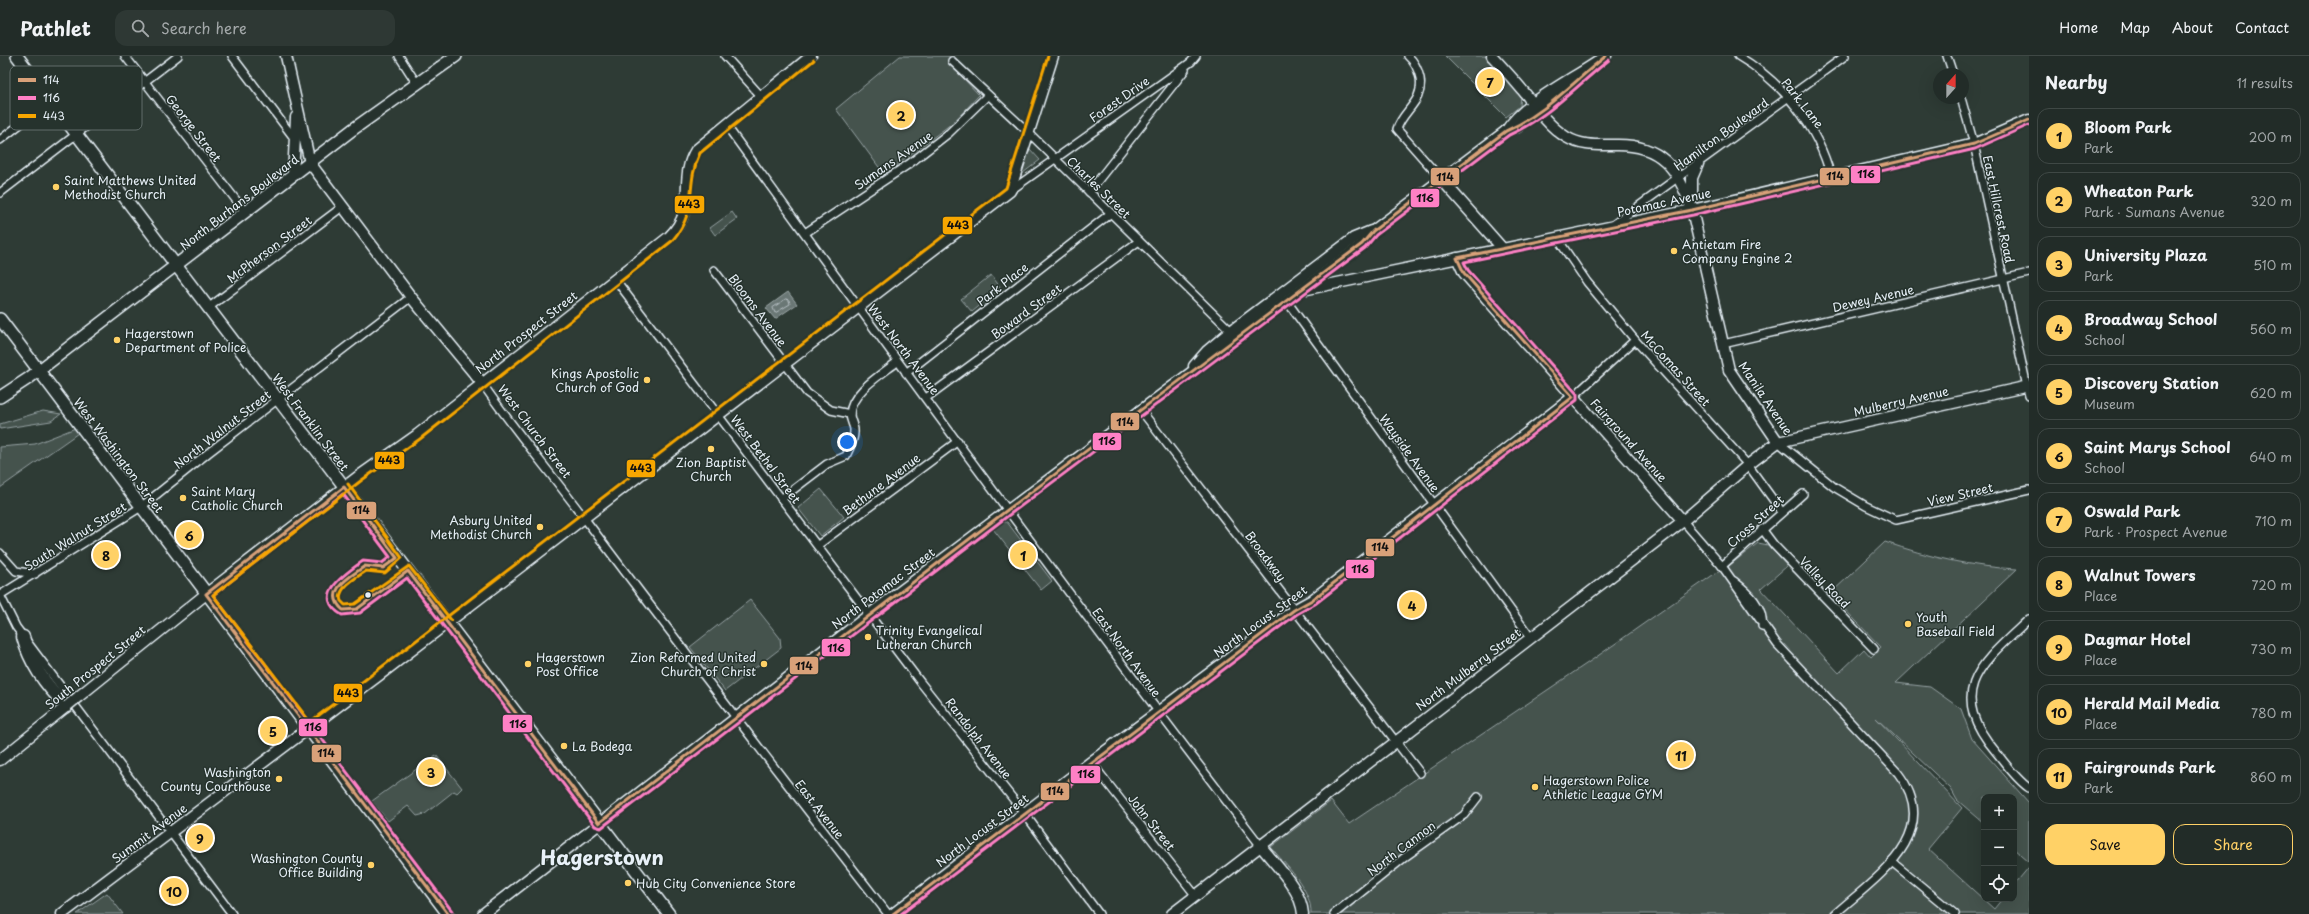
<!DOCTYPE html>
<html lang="en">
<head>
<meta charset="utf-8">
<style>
	body { margin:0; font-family:"Playpen Sans",sans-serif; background:#2e3834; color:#f1f3f6 }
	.controls { position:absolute; right:12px; bottom:12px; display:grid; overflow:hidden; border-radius:8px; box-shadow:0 4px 16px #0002 }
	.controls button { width:36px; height:36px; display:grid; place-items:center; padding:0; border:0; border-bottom:1px solid #3f4845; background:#222c28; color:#f1f3f6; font:20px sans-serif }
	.compass { position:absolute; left:1933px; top:12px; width:36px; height:36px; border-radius:50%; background:#222c28; box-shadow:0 4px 16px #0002; rotate:21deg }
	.you { position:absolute; left:847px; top:386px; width:14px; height:14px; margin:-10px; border:3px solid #fff; border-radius:50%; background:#1a73e8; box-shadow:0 0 0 6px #1a73e833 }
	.badge { display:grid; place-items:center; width:26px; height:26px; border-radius:50%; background:#ffd166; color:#111; font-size:13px; font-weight:700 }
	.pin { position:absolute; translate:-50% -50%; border:2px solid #fff; box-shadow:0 1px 4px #0006 }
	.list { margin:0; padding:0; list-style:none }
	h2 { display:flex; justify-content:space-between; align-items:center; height:52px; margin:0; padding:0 16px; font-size:17px }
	h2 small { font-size:13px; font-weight:400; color:#a2a7a8 }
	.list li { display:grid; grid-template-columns:26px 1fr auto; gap:12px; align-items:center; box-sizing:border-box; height:56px; margin:0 8px 8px; padding:0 8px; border:1px solid #3f4845; border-radius:12px }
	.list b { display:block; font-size:15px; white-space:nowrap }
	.list p { margin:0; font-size:13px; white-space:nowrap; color:#a2a7a8 }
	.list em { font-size:13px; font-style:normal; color:#a2a7a8 }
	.actions { display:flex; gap:8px; padding:12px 16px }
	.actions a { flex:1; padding:9px 0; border:1px solid #ffd166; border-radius:12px; text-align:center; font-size:14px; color:#ffd166 }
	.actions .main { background:#ffd166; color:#111 }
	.icon { flex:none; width:22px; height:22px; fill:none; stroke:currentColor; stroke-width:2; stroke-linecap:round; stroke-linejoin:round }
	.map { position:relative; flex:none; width:2029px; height:858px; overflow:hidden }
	header { display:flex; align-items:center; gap:24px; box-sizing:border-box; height:56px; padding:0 20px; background:#222c28; border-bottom:1px solid #3f4845 }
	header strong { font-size:19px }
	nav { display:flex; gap:22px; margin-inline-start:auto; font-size:14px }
	.search { width:280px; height:36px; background:#2e3834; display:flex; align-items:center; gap:10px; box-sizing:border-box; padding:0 14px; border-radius:12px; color:#a2a7a8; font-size:15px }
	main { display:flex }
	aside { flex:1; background:#222c28 }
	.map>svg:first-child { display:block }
	.green { fill:#45524e; stroke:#96a2a3 }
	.water { fill:#6b7775; stroke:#9da8a9 }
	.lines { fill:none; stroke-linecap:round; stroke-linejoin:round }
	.shore { stroke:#b6c0c4; stroke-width:1 }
	.street-casing { stroke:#e8f1f8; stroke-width:10 }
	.secondary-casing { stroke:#e8f1f8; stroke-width:13 }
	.primary-casing { stroke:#e8f1f8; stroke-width:14 }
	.highway-casing { stroke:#e8f1f8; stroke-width:15 }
	.street { stroke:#26332d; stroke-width:7 }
	.secondary { stroke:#26332d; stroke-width:10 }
	.primary { stroke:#26332d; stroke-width:11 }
	.highway { stroke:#26332d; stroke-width:12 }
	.secondary-bridge-casing { stroke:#e8f1f8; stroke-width:13; stroke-linecap:butt }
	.secondary-bridge { stroke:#26332d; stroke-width:10 }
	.bus-1-casing { stroke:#26332d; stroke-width:6 }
	.bus-2-casing { stroke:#26332d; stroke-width:6 }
	.bus-3-casing { stroke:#26332d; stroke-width:6 }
	.bus-1 { stroke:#d9a179; stroke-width:3 }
	.bus-2 { stroke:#ff80c5; stroke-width:3 }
	.bus-3 { stroke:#f7a600; stroke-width:3 }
	.poi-dot { fill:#ffd166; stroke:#26332d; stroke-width:1.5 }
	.bus-dot { fill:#e8f1f8; stroke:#26332d; stroke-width:1.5 }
	.labels { text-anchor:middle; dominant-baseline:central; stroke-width:3; stroke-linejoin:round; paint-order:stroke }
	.street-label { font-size:12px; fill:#e8f1f8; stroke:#26332d }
	.poi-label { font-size:12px; fill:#e8f1f8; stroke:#26332d; text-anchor:start }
	.town-label { font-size:20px; font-weight:bold; fill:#e8f1f8; stroke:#26332d }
	.key { fill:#26332d; stroke:#606c6a; stroke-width:1 }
	.key-label { font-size:11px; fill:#e8f1f8 }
	.line-badge { stroke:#26332d; stroke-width:1.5 }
	.pale-badge-label { font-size:11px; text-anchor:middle; font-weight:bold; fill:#111 }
</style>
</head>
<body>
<header>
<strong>Pathlet</strong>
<div class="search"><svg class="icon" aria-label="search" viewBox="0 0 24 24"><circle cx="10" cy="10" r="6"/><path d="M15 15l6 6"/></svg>Search here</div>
<nav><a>Home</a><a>Map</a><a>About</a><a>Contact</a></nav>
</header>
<main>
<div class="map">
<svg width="2029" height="858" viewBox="0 0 2029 858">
	<rect width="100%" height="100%" fill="#2e3b35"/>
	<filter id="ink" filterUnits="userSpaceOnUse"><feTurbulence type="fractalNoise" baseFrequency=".025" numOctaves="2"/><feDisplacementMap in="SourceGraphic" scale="8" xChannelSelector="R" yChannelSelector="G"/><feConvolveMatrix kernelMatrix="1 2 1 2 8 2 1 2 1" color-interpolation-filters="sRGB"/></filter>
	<g filter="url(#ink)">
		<g class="green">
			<path d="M900,0H951L954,3L950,8L979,39L955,65L884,118L836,53Z"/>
			<path d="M1445,0H1485L1521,39L1520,50L1506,61Z"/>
			<path d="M1029,92L1040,104L1023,117L1021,116Z"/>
			<path d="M732,156L737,163L715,179L710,172Z"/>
			<path d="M991,219L1001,232L972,256L961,243Z"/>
			<path d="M43,355L61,358L51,365L0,373V368Z"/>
			<path d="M78,371L81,375L0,432V391L35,388Z"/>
			<path d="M821,433L844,461L820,480L798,452Z"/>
			<path d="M1002,466H1007L1052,525L1041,534L993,473Z"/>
			<path d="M1885,486C1929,501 1971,511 2017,513L1896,627L1930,631L1961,653L1972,683L2029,747V806L2014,793V741H1984V767L1957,744L1951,733L1876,662L1962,752L1928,793L1994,853L2002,843H2014V829L2029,811V858H1311C1312,833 1285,809 1271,791L1331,745L1349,768L1592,604L1720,514L1721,516L1758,487L1768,489L1787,510L1761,533L1839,617L1864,593L1871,601L1881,591L1830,538Z"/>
			<path d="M750,544L780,582L781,592L725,635L690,591Z"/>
			<path d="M436,699L462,732L457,737L454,735L425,758L417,760L408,750L388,765L372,745Z"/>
			<path d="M107,837L123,858H77Z"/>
		</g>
		<path class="water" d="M788,236L797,248L775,263L766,252Z"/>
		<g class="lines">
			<path class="shore" d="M786,243L789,244L790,248L775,257L773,252Z"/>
			<defs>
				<g id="street">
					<path d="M125,0L246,157"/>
					<path d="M232,0L294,82"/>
					<path d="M399,0L417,28"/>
					<path d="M725,0L761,40"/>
					<path d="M1408,0C1415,6 1418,13 1420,22C1424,46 1403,54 1397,73L1442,124"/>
					<path d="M1738,0C1783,26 1818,71 1831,121"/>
					<path d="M1947,0L1953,18"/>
					<path d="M952,5L1028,76L1231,275"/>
					<path d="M1961,42L1974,88L2029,340"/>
					<path d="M726,69C901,311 1078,552 1260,789"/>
					<path d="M0,84L50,45"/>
					<path d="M1010,135L1166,24L1191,6L1196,0"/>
					<path d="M1089,136L1185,14"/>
					<path d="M0,137L178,0"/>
					<path d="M1614,168L1845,0"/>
					<path d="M805,177L909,108L949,77L987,40"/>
					<path d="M1557,182L1587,226L1635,284L1748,409L1782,456"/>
					<path d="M714,214L807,337L831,354L850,358"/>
					<path d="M615,223L921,627L1025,758L1099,858"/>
					<path d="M1286,244L1531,582"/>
					<path d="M208,252L342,151"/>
					<path d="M1723,288L2029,217"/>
					<path d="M906,317L1111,157"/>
					<path d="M482,327C514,374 551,417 585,463C685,596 786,727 888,858"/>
					<path d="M1573,341L1635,284"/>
					<path d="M926,342L1139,185"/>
					<path d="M1140,353L1420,717"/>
					<path d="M1778,386L1834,431L1866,450L1896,464L2029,434"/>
					<path d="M781,443L827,408L846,400C850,392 855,382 854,373C853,368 850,363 850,358C851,336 882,318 897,306"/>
					<path d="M1683,465L1722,510L1777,588L1898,717C1945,778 1875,822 1835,858"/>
					<path d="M1762,473L1774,489L1874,593"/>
					<path d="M818,489L958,385"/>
					<path d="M0,497L16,515L35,518"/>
					<path d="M1722,510L1803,438"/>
					<path d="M1734,525C1748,536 1765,551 1762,570"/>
					<path d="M0,539L141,451L208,397L411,241"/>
					<path d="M0,539L16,571L232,858"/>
					<path d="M2029,563C1982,607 1944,634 1996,696C2006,708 2016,723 2029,732"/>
					<path d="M1091,706L1196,840"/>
					<path d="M1892,806L1955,858"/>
					<path d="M1334,858L1405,801L1464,759L1478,741"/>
				</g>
				<g id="secondary">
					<path d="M286,0L310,107L411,241L482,327"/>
					<path d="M1492,0C1504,13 1517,27 1528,41C1539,56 1550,71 1566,81C1581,90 1596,89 1613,89C1661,87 1678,112 1692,154L1729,314L1778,386"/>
					<path d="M1506,75L1518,71L1574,27"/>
					<path d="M293,120L296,61"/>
					<path d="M1442,124L1503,193"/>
					<path d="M1692,144V122L1698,108"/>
					<path d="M1457,202L1464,217L1683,465"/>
					<path d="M1303,234L1692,154L1949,94L1974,88L2029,64"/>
					<path d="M1194,310L1207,295L1231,275L1354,182L1371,175"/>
					<path d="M78,641L206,538L359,420L417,379L669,181C699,152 677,124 696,94L811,0"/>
					<path d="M0,704L67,650"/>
					<path d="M1260,789C1275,809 1301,832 1303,858"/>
					<path d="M62,858L378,620L1010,135L1053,0"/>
					<path d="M483,858L869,559L1362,188L1373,175L1506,75C1526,44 1576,22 1606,0"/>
					<path d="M893,858L1091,706L1294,554L1312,544L1573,341"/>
					<path d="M1172,858L1683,465L1748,409L1778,386L2029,330"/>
				</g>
				<g id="primary">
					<path d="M17,0L669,858"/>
					<path d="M0,263L448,858"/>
					<path d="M0,341L29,322L352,74L456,0"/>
				</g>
				<path id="highway" d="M23,581C30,607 47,631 67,650"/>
			</defs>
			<use href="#street" class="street-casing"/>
			<use href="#secondary" class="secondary-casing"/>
			<use href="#primary" class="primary-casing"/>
			<use href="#highway" class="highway-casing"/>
			<use href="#street" class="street"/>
			<use href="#secondary" class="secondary"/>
			<use href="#primary" class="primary"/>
			<use href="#highway" class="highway"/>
			<defs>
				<path id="secondary-bridge" d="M67,650L78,641"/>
			</defs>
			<use href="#secondary-bridge" class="secondary-bridge-casing"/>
			<use href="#secondary-bridge" class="secondary-bridge"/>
			<defs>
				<g id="bus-1">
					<path d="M448,858L206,538L344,431L397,502L383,512L365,510C350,521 322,535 343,554L357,553L408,515L599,767L1006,455L1362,188L1373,175L1506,75C1545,58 1573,26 1606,0"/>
					<path d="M893,858L1294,554L1312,544L1573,341L1464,217L1457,202L1692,154L1974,88L2029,64"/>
				</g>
				<g id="bus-2">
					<path d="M452,855L213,539L343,438L390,501L382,507L363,505C346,517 310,540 342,559L360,557L407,522L595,770L601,772L1009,459L1365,192L1376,179L1509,79C1548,62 1576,30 1609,4"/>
					<path d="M901,858L1297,558L1315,548L1577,344V338L1468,214L1464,206L1693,159L1975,93L2029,69"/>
				</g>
				<g id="bus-3">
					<path d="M814,4L700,97C684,131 700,152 672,185L420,383L362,424L213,539L310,666L1006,132L1048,0"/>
					<path d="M348,428L402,502L385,517L366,515C358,521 336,532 341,545L345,549L355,548L409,510L451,564"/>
				</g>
			</defs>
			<use href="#bus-1" class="bus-1-casing"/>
			<use href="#bus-2" class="bus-2-casing"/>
			<use href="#bus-3" class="bus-3-casing"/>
			<use href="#bus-1" class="bus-1"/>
			<use href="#bus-2" class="bus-2"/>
			<use href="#bus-3" class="bus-3"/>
		</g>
	</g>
	<g class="poi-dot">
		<circle cx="56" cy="131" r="4"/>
		<circle cx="1674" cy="195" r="4"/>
		<circle cx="117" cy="284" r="4"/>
		<circle cx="647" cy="324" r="4"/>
		<circle cx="711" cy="393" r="4"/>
		<circle cx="183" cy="442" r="4"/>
		<circle cx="540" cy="471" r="4"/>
		<circle cx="1908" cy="568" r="4"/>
		<circle cx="868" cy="581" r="4"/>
		<circle cx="528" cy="608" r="4"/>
		<circle cx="764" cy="608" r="4"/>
		<circle cx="564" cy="690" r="4"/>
		<circle cx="279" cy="723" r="4"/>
		<circle cx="1535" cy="731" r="4"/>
		<circle cx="371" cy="809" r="4"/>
		<circle cx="628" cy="827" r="4"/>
	</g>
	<circle class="bus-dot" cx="368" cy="539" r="3.5"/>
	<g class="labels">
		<g class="street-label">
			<text transform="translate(1119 43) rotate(-35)">Forest Drive</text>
			<text transform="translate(1803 47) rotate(52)">Park Lane</text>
			<text transform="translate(194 72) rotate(52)">George Street</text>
			<text transform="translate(1721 78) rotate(-36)">Hamilton Boulevard</text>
			<text transform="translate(893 104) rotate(-35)">Sumans Avenue</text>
			<text transform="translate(1099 131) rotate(44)">Charles Street</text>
			<text transform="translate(239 146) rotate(-38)">North Burhans Boulevard</text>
			<text transform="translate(1664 146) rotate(-12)">Potomac Avenue</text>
			<text transform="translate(1999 153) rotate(78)">East Hillcrest Road</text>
			<text transform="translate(269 193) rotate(-37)">McPherson Street</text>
			<text transform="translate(1002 228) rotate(-38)">Park Place</text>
			<text transform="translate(1873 242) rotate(-13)">Dewey Avenue</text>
			<text transform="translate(758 254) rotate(53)">Blooms Avenue</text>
			<text transform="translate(1026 255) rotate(-36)">Boward Street</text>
			<text transform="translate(526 276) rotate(-38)">North Prospect Street</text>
			<text transform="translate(904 293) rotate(53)">West North Avenue</text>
			<text transform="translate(1676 312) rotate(48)">McComas Street</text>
			<text transform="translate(1766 342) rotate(56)">Manila Avenue</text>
			<text transform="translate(1901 345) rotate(-13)">Mulberry Avenue</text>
			<text transform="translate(311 366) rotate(53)">West Franklin Street</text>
			<text transform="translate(222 373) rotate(-38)">North Walnut Street</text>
			<text transform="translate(535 375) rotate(53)">West Church Street</text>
			<text transform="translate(1629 384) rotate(48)">Fairground Avenue</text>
			<text transform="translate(1410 397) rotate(54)">Wayside Avenue</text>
			<text transform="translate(119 399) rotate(53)">West Washington Street</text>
			<text transform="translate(766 403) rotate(53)">West Bethel Street</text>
			<text transform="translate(881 428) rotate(-37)">Bethune Avenue</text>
			<text transform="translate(1960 438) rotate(-13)">View Street</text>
			<text transform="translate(1755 465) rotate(-42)">Cross Street</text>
			<text transform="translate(75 480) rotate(-32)">South Walnut Street</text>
			<text transform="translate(1266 500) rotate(53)">Broadway</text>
			<text transform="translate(1825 526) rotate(46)">Valley Road</text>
			<text transform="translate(883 532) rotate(-37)">North Potomac Street</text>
			<text transform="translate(1260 565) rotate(-36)">North Locust Street</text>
			<text transform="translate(1127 596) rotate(54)">East North Avenue</text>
			<text transform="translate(95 611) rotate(-39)">South Prospect Street</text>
			<text transform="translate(1468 613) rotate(-37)">North Mulberry Street</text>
			<text transform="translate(979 682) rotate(52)">Randolph Avenue</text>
			<text transform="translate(820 753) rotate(52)">East Avenue</text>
			<text transform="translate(1152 766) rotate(52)">John Street</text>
			<text transform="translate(982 774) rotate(-37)">North Locust Street</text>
			<text transform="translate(149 777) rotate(-37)">Summit Avenue</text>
			<text transform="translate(1401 792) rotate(-37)">North Cannon</text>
		</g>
		<g class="poi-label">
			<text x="64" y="124">Saint Matthews United<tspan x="64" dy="14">Methodist Church</tspan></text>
			<text x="1682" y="188">Antietam Fire<tspan x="1682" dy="14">Company Engine 2</tspan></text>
			<text x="125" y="277">Hagerstown<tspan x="125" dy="14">Department of Police</tspan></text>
			<text x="639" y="317" text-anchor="end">Kings Apostolic<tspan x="639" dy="14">Church of God</tspan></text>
			<text x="711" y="406" text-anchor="middle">Zion Baptist<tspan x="711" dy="14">Church</tspan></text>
			<text x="191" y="435">Saint Mary<tspan x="191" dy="14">Catholic Church</tspan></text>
			<text x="532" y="464" text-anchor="end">Asbury United<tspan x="532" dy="14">Methodist Church</tspan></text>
			<text x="1916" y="561">Youth<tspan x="1916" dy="14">Baseball Field</tspan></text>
			<text x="876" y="574">Trinity Evangelical<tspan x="876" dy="14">Lutheran Church</tspan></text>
			<text x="536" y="601">Hagerstown<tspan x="536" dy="14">Post Office</tspan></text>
			<text x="756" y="601" text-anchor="end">Zion Reformed United<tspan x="756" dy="14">Church of Christ</tspan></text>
			<text x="572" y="690">La Bodega</text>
			<text x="271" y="716" text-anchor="end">Washington<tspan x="271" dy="14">County Courthouse</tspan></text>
			<text x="1543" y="724">Hagerstown Police<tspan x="1543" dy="14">Athletic League GYM</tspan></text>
			<text x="363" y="802" text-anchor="end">Washington County<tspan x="363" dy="14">Office Building</tspan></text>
			<text x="636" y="827">Hub City Convenience Store</text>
		</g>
		<g class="town-label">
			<text x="602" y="801">Hagerstown</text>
		</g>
	</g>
	<rect x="10" y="10" width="132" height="64" rx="6" class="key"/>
	<rect x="18" y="22" width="18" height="4" fill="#d9a179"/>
	<rect x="18" y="40" width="18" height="4" fill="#ff80c5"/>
	<rect x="18" y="58" width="18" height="4" fill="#f7a600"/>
	<g class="key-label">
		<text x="43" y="28">114</text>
		<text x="43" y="46">116</text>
		<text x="43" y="64">443</text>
	</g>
	<g class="line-badge">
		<rect x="1850" y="109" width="31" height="19" rx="4" fill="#ff80c5"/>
		<rect x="1819" y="111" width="31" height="19" rx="4" fill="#d9a179"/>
		<rect x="1430" y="111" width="30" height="19" rx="4" fill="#d9a179"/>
		<rect x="1410" y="132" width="30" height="20" rx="4" fill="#ff80c5"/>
		<rect x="674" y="139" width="31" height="19" rx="4" fill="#f7a600"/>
		<rect x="942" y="160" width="31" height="19" rx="4" fill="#f7a600"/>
		<rect x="1110" y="356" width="30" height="19" rx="4" fill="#d9a179"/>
		<rect x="1092" y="376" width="30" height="19" rx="4" fill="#ff80c5"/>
		<rect x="374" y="395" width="31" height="19" rx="4" fill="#f7a600"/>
		<rect x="626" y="403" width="30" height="19" rx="4" fill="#f7a600"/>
		<rect x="346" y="445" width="31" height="19" rx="4" fill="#d9a179"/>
		<rect x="1365" y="482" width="30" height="19" rx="4" fill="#d9a179"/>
		<rect x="1345" y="503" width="30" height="20" rx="4" fill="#ff80c5"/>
		<rect x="821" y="582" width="30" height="19" rx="4" fill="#ff80c5"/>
		<rect x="789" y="600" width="30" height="19" rx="4" fill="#d9a179"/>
		<rect x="333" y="627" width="30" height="20" rx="4" fill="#f7a600"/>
		<rect x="502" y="658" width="31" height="19" rx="4" fill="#ff80c5"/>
		<rect x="298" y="662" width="30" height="19" rx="4" fill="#ff80c5"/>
		<rect x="311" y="688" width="31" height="19" rx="4" fill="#d9a179"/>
		<rect x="1070" y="709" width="31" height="19" rx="4" fill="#ff80c5"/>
		<rect x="1040" y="726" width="30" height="19" rx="4" fill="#d9a179"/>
	</g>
	<g class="pale-badge-label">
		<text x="1866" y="122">116</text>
		<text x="1835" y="124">114</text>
		<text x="1445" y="125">114</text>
		<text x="1425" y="146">116</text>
		<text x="689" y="152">443</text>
		<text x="958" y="173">443</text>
		<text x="1125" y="370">114</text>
		<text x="1107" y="389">116</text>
		<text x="389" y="408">443</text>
		<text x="641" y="416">443</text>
		<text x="361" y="458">114</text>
		<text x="1380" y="495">114</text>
		<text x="1360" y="517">116</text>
		<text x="836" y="596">116</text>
		<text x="804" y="614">114</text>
		<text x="348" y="641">443</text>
		<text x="518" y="672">116</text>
		<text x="313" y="675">116</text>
		<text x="326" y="701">114</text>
		<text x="1086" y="722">116</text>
		<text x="1055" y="739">114</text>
	</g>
</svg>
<div class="controls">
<button>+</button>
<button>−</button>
<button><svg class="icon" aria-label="locate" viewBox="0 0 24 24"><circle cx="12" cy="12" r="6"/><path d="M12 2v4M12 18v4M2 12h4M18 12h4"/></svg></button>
</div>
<svg class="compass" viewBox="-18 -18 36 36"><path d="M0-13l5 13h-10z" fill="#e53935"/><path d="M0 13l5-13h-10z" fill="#a2a7a8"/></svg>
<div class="you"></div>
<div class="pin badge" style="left:1023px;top:499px">1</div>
<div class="pin badge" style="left:901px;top:59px">2</div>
<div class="pin badge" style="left:431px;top:716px">3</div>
<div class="pin badge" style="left:1412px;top:549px">4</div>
<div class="pin badge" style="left:273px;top:675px">5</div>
<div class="pin badge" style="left:189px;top:479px">6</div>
<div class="pin badge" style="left:1490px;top:26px">7</div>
<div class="pin badge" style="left:106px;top:499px">8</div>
<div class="pin badge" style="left:200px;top:782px">9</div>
<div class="pin badge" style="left:174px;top:835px">10</div>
<div class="pin badge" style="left:1681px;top:699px">11</div>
</div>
<aside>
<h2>Nearby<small>11 results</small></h2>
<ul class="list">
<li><span class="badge">1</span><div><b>Bloom Park</b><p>Park</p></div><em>200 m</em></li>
<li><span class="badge">2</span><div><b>Wheaton Park</b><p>Park · Sumans Avenue</p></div><em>320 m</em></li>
<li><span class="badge">3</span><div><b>University Plaza</b><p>Park</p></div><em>510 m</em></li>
<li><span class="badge">4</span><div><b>Broadway School</b><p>School</p></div><em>560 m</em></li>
<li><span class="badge">5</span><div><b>Discovery Station</b><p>Museum</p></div><em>620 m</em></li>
<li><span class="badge">6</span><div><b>Saint Marys School</b><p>School</p></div><em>640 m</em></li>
<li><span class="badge">7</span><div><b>Oswald Park</b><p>Park · Prospect Avenue</p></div><em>710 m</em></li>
<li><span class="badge">8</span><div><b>Walnut Towers</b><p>Place</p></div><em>720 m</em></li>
<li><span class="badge">9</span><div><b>Dagmar Hotel</b><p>Place</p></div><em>730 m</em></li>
<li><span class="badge">10</span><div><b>Herald Mail Media</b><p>Place</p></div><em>780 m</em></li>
<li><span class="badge">11</span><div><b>Fairgrounds Park</b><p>Park</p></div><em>860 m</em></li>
</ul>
<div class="actions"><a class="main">Save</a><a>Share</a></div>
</aside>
</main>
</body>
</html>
